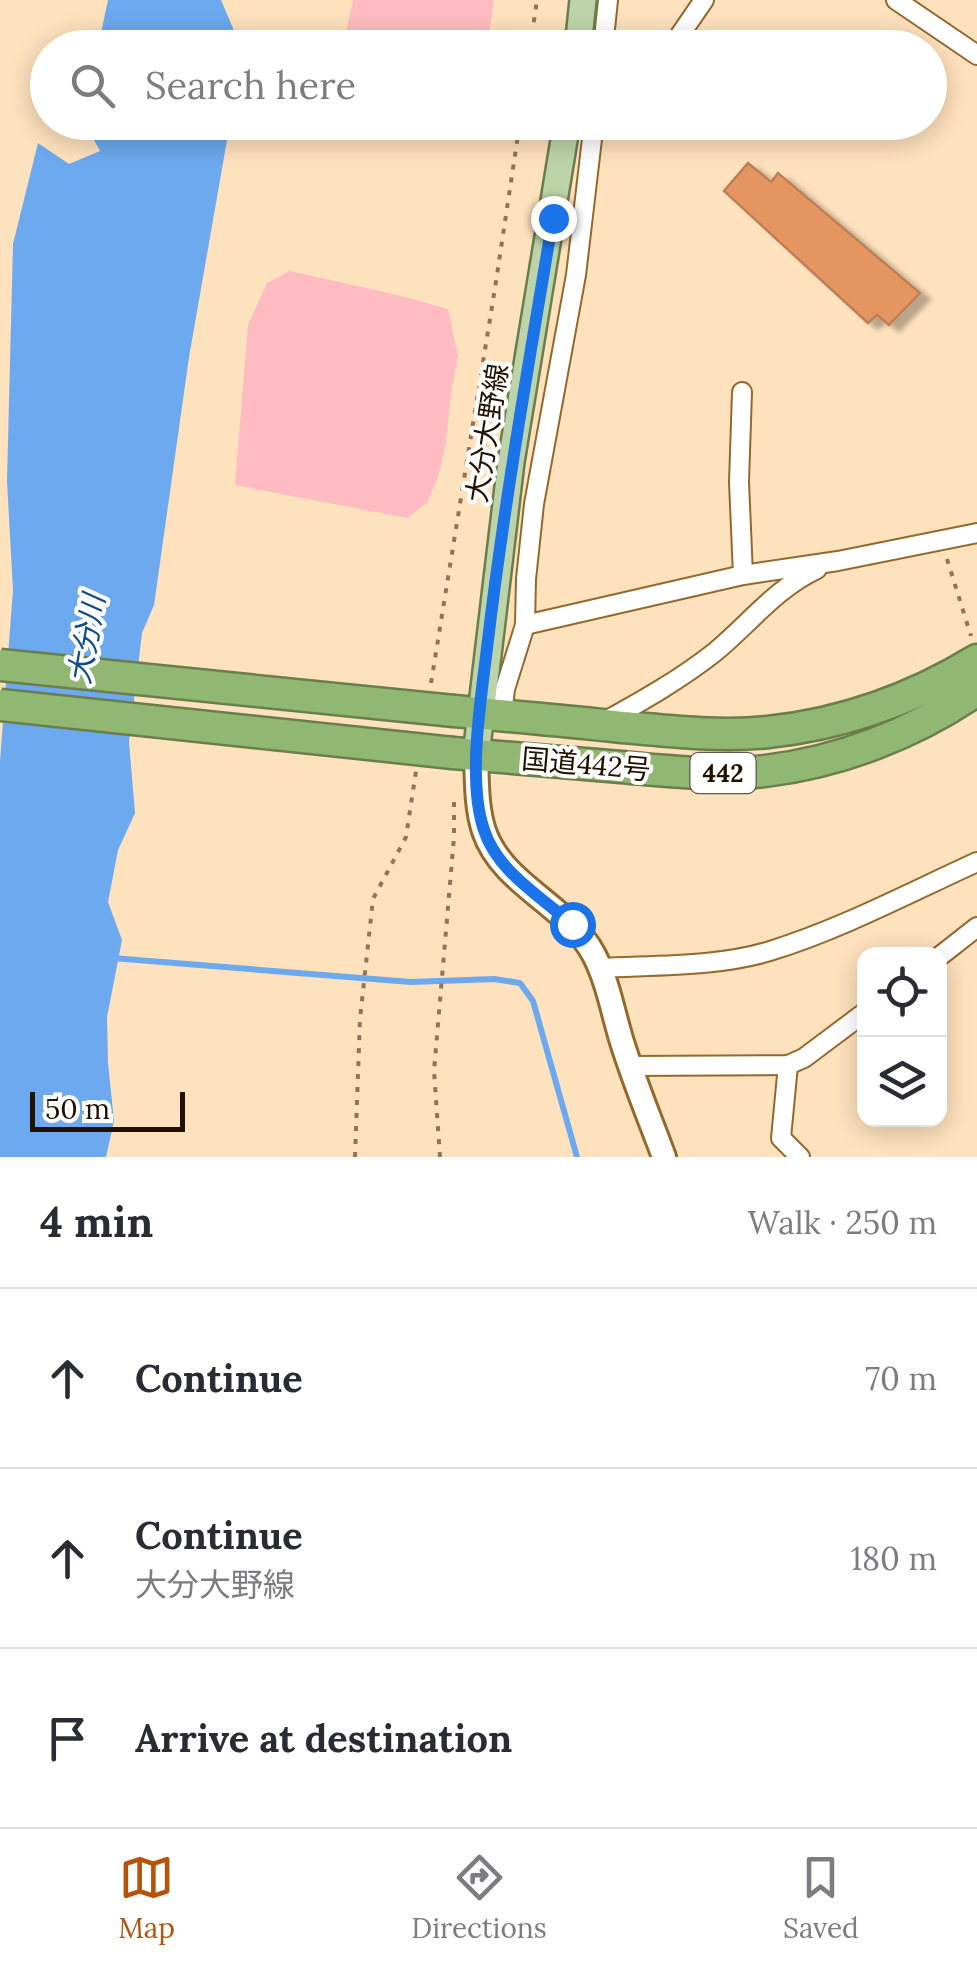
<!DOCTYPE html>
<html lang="en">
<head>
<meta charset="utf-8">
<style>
	body { margin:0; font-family:Lora,"Noto Sans JP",serif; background:#f2f2f3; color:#2b2b33 }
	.controls { position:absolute; right:30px; bottom:30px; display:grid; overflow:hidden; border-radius:20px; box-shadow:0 5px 25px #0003 }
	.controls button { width:90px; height:90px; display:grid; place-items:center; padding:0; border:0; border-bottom:2px solid #e1e1e2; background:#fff; color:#2b2b33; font:50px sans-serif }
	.scale { position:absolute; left:30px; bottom:25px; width:155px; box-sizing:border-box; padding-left:10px; border:5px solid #210; border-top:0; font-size:28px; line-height:35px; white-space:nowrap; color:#210; -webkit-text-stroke:8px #fff; paint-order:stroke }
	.stop { position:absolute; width:30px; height:30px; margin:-22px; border:8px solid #1a73e8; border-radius:50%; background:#fff }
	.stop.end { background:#1a73e8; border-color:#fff; box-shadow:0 2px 10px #0008 }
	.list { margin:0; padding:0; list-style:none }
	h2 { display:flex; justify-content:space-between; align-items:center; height:130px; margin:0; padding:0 40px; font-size:42px }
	h2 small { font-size:32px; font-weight:400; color:#7c7c81 }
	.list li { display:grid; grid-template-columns:65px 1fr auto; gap:30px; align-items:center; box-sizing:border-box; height:180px; padding:0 40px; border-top:2px solid #e1e1e2 }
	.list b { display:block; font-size:38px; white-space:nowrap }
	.list p { margin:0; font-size:32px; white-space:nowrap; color:#7c7c81 }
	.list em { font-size:32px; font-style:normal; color:#7c7c81 }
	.icon { flex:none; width:55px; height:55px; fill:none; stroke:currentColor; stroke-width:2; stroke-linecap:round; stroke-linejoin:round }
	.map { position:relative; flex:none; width:977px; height:1157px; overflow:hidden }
	.search { position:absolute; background:#fff; box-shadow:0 5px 25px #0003; left:30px; right:30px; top:30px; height:110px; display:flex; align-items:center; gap:25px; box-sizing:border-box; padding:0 35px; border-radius:55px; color:#7c7c81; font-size:38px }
	.sheet { height:670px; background:#fff }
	nav { display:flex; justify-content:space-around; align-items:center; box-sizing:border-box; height:140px; border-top:2px solid #e1e1e2; background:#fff; font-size:28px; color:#7c7c81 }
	nav a { display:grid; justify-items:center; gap:5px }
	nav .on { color:#b45309 }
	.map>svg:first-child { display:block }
	.green { fill:#febcc2 }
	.water { fill:#6da9ee }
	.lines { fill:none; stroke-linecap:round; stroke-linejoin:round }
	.stream { stroke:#6da9ee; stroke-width:6 }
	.building { fill:#e59561; stroke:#bd7f57; stroke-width:2.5; filter:url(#shadow) }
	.street-casing { stroke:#94692b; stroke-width:22 }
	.secondary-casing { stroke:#94692b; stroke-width:28 }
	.primary-casing { stroke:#6a7e4b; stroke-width:30 }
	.highway-casing { stroke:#6a7e4b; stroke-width:35 }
	.path { stroke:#8c755b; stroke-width:4; stroke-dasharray:5 8; stroke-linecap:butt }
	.street { stroke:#fff; stroke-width:18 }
	.secondary { stroke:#fff; stroke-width:22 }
	.primary { stroke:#bdd4ab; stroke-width:25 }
	.highway { stroke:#91b873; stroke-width:30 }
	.highway-bridge-casing { stroke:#6a7e4b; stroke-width:35; stroke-linecap:butt }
	.highway-bridge { stroke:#91b873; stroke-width:30 }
	.route { stroke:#1a73e8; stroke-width:12 }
	.labels { text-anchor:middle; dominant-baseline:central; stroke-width:8; stroke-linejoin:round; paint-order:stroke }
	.shield { fill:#fff; stroke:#64584c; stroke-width:2.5 }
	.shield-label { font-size:25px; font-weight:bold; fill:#210 }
	.street-label { font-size:28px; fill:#210; stroke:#fff }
	.water-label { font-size:30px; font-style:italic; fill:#0d4d8a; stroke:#fff }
</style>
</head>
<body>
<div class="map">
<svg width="977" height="1157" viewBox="0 0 977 1157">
	<defs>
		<filter id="shadow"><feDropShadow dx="10" dy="6" stdDeviation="2.5" flood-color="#0004"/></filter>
	</defs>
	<rect width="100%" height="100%" fill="#fee1bd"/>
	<g class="green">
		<path d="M353,0H494L487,47H343Z"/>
		<path d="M290,271L397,295L448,309L458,356L451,393L446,442L439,474L427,503L407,518L235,485L248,325L267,283Z"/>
	</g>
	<g class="water">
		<path d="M108,0H221L241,47H98Z"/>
		<path d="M85,123H230L189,357L154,605L142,633L129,742L135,813L118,850L108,902L122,940L107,1017L108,1063L114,1121L106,1157H0V761L13,590L7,481L13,244L38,143L69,164L100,151Z"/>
	</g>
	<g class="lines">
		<path class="stream" d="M112,958L411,982L494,979L520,983L533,1001L577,1157"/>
	</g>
	<path class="building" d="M748,163L771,182L778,173L920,293L889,325L877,315L868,323L724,191Z"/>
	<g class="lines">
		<defs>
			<g id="street">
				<path d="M896,0L977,55"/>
				<path d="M603,48L608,0"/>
				<path d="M671,48L704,0"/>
				<path d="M742,392L739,482L743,575"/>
				<path d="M525,625L743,575L838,561L977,533"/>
				<path d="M502,715L505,689L525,625L526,579L534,504L576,275L594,122"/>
				<path d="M604,722C642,701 681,679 715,652C749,624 776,588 817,569"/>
				<path d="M940,956L977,927"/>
				<path d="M600,968C655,965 718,967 770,951C841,929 909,893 977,862"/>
				<path d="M788,1065L781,1138L800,1157"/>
				<path d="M630,1066L788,1065L804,1058L864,1013"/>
			</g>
			<path id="secondary" d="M476,755C477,779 476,807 484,831C502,885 568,905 594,955C608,982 613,1013 622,1042C634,1081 650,1119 664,1157"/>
			<g id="primary">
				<path d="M578,48L583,0"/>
				<path d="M476,755L511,462L567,122"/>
			</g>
			<g id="highway">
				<path d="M454,711C510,716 566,721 622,727C671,731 720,737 768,732C843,724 913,699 977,660"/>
				<path d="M453,753C509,758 565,762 621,767C668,771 717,777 765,771C840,762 915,733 977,690"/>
			</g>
		</defs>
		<use href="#street" class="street-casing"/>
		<use href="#secondary" class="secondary-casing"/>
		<use href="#primary" class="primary-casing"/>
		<use href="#highway" class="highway-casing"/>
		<g class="path">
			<path d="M530,48L537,0"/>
			<path d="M483,379L485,470"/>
			<path d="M947,559L971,636"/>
			<path d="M431,683L495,288L520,122"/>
			<path d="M355,1157L360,1019L373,899L406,837L416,771"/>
			<path d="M440,1157L434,1071L454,837V798"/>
		</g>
		<use href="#street" class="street"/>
		<use href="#secondary" class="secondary"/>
		<use href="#primary" class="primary"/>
		<use href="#highway" class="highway"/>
		<defs>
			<g id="highway-bridge">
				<path d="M0,665L454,711"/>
				<path d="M0,705L453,753"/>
			</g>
		</defs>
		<use href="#highway-bridge" class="highway-bridge-casing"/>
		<use href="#highway-bridge" class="highway-bridge"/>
	</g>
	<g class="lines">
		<path class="route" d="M553,218C529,361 504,504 487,648C481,700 467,780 484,830C497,871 541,897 572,924"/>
	</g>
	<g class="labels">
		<rect class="shield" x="690.5" y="753" width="65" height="40" rx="8"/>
		<g class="shield-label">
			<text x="723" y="773">442</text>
		</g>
		<g class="street-label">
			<text transform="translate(487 433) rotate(-81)">大分大野線</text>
			<text transform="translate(586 764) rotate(5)">国道442号</text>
		</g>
		<g class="water-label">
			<text transform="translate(86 639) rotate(-80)">大分川</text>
		</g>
	</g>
</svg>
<div class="controls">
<button><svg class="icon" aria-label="locate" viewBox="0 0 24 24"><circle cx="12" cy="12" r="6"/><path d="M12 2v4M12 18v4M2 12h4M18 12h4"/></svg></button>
<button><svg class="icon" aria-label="layers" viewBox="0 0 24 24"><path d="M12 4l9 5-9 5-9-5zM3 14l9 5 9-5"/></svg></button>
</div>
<div class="scale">50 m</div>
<div class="stop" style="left:572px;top:924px"></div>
<div class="stop end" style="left:553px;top:218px"></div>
<div class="search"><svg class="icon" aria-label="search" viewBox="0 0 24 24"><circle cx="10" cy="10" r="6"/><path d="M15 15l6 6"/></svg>Search here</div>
</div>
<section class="sheet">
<h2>4 min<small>Walk · 250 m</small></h2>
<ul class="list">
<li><svg class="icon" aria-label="ahead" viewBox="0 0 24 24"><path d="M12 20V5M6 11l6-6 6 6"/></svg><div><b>Continue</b></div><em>70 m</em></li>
<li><svg class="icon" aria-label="ahead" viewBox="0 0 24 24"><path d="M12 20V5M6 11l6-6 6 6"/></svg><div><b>Continue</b><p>大分大野線</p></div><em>180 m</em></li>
<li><svg class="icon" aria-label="arrive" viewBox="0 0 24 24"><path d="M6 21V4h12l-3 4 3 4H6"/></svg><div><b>Arrive at destination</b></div></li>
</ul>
</section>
<nav>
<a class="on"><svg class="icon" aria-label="map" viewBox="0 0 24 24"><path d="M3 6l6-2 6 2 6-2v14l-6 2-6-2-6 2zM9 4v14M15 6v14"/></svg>Map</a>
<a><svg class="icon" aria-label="directions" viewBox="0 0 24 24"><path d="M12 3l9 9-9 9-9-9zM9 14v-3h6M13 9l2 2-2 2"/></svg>Directions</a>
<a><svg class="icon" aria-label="saved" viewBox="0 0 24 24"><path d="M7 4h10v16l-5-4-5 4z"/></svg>Saved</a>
</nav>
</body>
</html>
